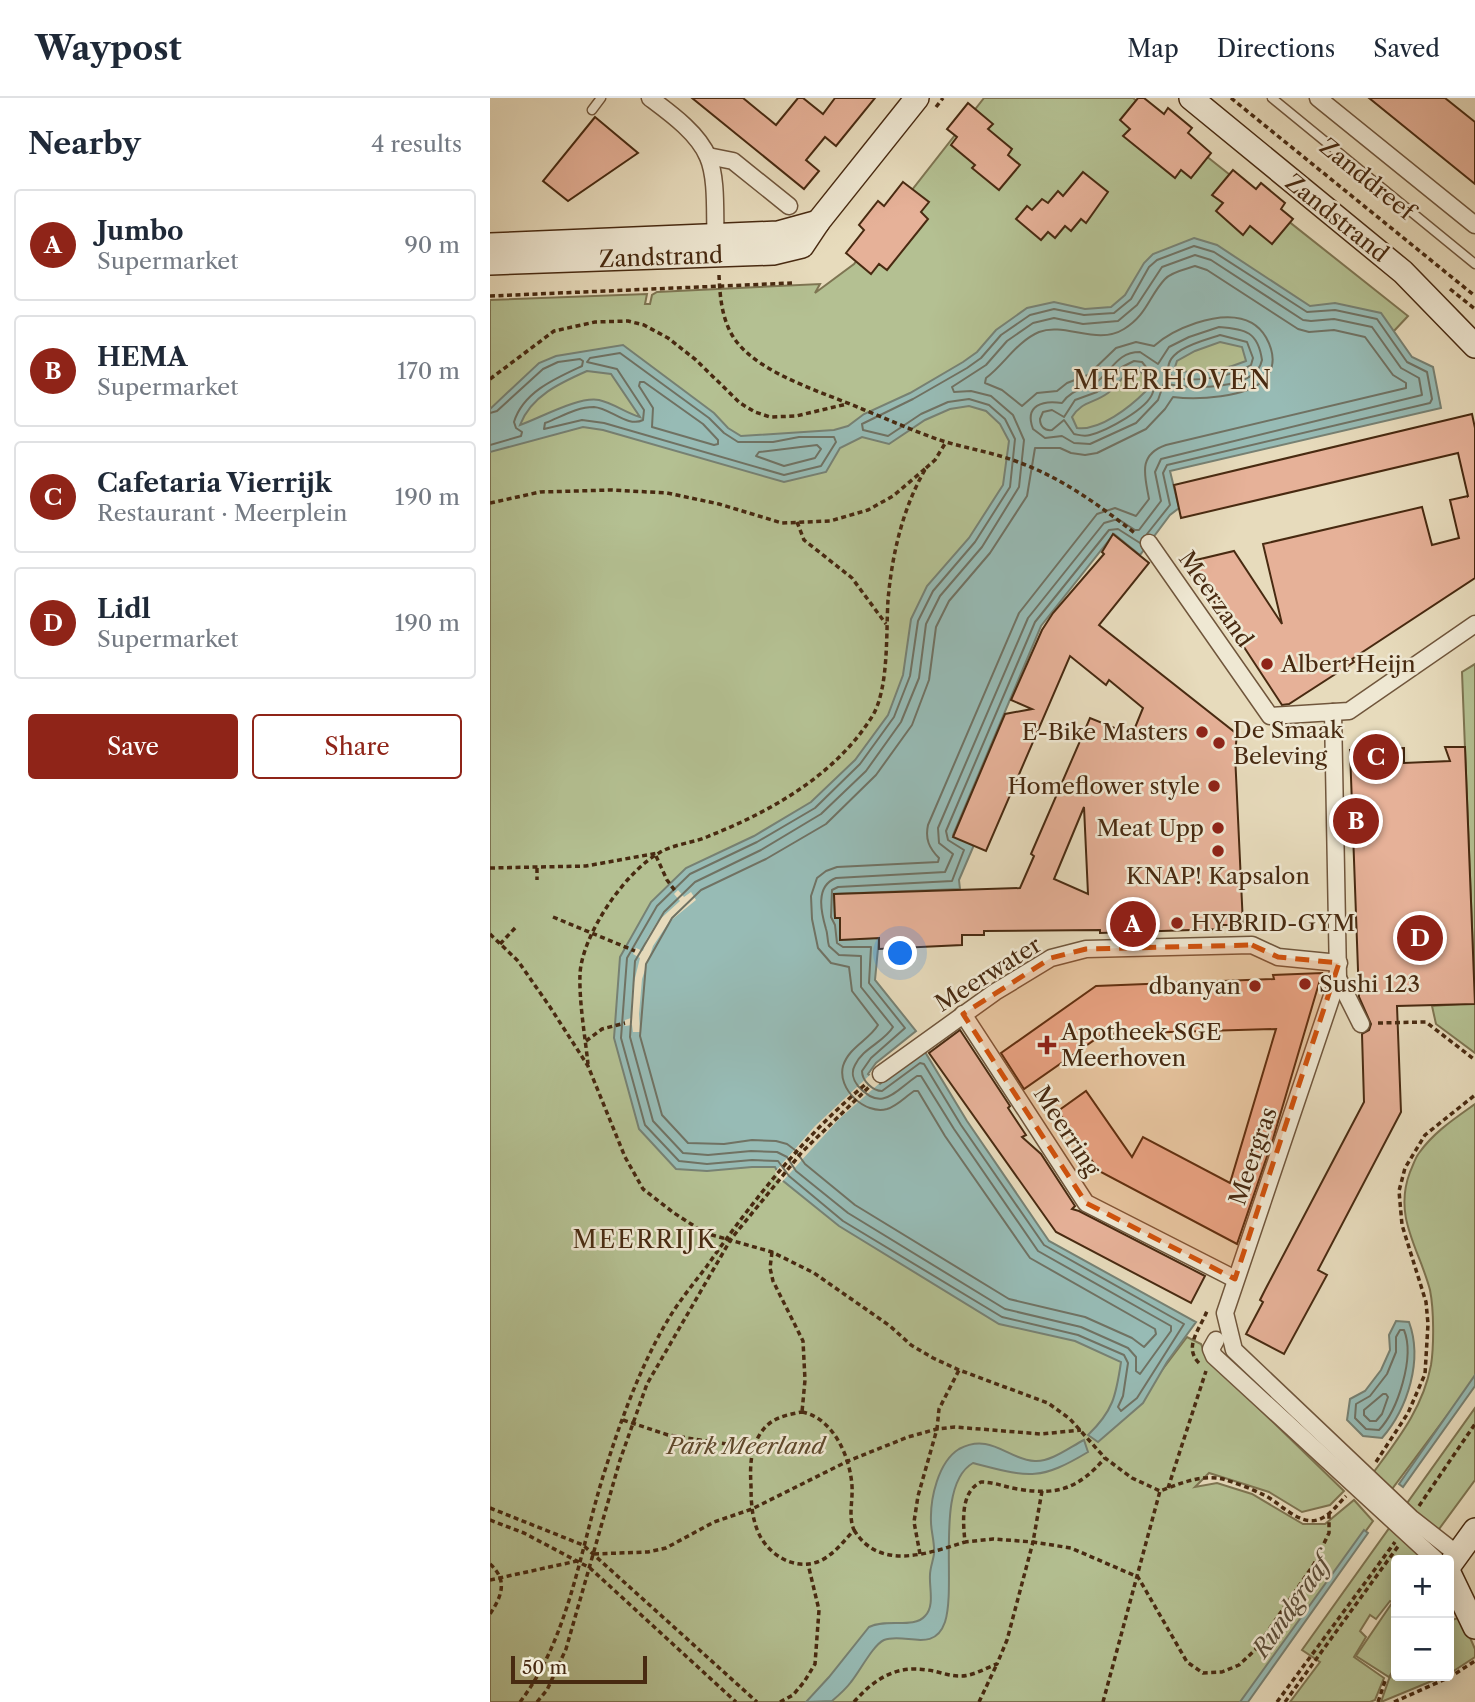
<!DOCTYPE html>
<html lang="en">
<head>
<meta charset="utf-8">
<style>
	body { margin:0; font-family:"Libre Caslon Text",serif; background:#f6f6f7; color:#1f2937 }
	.controls { position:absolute; right:21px; bottom:21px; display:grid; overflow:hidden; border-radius:7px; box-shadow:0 4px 18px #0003 }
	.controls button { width:63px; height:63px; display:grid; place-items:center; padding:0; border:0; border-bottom:2px solid #e0e1e3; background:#fff; color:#1f2937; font:35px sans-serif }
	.scale { position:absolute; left:21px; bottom:18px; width:136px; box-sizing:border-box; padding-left:7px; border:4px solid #482a11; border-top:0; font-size:19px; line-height:24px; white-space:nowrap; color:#482a11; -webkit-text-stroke:5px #efe8d3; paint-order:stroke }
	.you { position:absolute; left:411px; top:856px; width:24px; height:24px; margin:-18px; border:5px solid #fff; border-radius:50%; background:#1a73e8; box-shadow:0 0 0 10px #1a73e833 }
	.badge { display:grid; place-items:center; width:46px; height:46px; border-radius:50%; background:#8f2418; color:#fff; font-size:23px; font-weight:700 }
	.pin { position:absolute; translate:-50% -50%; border:4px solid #fff; box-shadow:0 2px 7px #0006 }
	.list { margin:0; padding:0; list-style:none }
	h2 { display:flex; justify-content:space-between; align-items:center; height:91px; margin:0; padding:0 28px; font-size:30px }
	h2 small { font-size:23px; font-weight:400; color:#747a83 }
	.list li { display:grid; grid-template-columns:46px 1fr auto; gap:21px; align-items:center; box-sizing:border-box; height:112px; margin:0 14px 14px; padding:0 14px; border:2px solid #e0e1e3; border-radius:7px }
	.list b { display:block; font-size:26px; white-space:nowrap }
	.list p { margin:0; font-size:23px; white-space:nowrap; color:#747a83 }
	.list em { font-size:23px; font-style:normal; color:#747a83 }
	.actions { display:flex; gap:14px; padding:21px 28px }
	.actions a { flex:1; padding:16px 0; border:2px solid #8f2418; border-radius:7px; text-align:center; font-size:24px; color:#8f2418 }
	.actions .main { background:#8f2418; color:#fff }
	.map { position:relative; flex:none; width:985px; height:1604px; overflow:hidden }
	header { display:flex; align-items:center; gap:42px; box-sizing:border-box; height:98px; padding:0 35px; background:#fff; border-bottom:2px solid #e0e1e3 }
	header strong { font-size:33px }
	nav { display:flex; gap:38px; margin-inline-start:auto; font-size:24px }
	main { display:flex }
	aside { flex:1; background:#fff }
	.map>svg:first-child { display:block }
	.green { fill:#b4c092; stroke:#7e7552; stroke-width:2 }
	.water { fill:#97bbb5; stroke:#778173; stroke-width:2; fill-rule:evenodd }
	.pier { fill:#e7dbbc }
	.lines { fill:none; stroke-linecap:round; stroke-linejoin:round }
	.shore { stroke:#707263; stroke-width:2 }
	.building { fill:#e6b198; stroke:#482a11; stroke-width:2; fill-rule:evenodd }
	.lane-casing { stroke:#70563c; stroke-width:11 }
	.street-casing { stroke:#70563c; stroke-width:19 }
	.secondary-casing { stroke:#482a11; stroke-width:26 }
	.path { stroke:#482a11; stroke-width:3.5; stroke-dasharray:5 3.5; stroke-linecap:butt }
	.lane { stroke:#efe8d3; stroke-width:8 }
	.street { stroke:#efe8d3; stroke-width:16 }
	.secondary { stroke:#efe8d3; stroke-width:23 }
	.marked { fill:#d0520d; fill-opacity:0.2; stroke:#d0520d; stroke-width:5; stroke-dasharray:14 9; stroke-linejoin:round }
	.poi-dot { fill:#8f2418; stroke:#efe8d3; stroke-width:2.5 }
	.labels { text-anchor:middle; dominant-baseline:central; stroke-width:5; stroke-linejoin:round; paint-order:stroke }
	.street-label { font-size:23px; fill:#482a11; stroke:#efe8d3 }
	.poi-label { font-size:23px; fill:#482a11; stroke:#efe8d3; text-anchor:start }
	.park-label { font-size:23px; font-style:italic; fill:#5e482b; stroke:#efe8d3 }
	.neighbourhood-label { font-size:24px; letter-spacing:2px; fill:#482a11; stroke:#efe8d3 }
	.water-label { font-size:24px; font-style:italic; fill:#5c4e3a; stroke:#efe8d3 }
	.quarter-label { font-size:26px; letter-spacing:2px; fill:#482a11; stroke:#efe8d3 }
</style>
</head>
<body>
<header>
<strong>Waypost</strong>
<nav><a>Map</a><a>Directions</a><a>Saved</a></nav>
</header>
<main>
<aside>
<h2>Nearby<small>4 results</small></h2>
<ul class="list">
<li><span class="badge">A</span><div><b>Jumbo</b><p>Supermarket</p></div><em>90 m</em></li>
<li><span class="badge">B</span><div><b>HEMA</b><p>Supermarket</p></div><em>170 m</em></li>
<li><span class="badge">C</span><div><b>Cafetaria Vierrijk</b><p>Restaurant · Meerplein</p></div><em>190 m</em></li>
<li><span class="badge">D</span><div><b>Lidl</b><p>Supermarket</p></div><em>190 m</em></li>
</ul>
<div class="actions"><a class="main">Save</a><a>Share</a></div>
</aside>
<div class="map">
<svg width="985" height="1604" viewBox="0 0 985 1604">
	<rect width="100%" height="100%" fill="#e7dbbc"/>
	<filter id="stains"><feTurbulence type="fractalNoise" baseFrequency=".00286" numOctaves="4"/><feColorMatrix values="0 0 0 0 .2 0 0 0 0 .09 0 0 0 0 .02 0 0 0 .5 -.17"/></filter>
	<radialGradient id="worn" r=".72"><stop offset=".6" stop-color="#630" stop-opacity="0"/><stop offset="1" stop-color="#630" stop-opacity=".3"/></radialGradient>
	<g class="green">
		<path d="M494,0H643L918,218L888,250L708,291L467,580L285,760L295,912L672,1272L697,1239L711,1246L717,1260L854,1393L840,1407L812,1414L779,1394L719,1375L705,1389L727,1385L762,1396L813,1426H835L864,1402L883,1423L753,1604H0V202L157,196L155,206H160L162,197L167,194L330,186L325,195L364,166Z"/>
		<path d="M985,566V955L946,926L942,908L985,905L972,574Z"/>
		<path d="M985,1006V1280L902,1391L883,1375C908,1341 933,1310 941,1267C944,1248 944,1212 940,1192C929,1150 903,1119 920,1074C923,1068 925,1060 929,1055C944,1034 964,1021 985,1006Z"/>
		<path d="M985,1310V1382L930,1457L936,1462H906V1507L900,1503L886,1521L880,1517L870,1533L876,1539L864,1559L894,1580L885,1602L880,1604H800L830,1564L812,1552Z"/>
		<path d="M902,1505L906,1509V1568L899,1579L866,1558Z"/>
		<path d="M971,1519L985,1551V1559L959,1576V1523Z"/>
		<path d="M906,1570V1578H954L891,1604L899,1581Z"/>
	</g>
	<g class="water">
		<path d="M704,140L727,147L820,208L845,205L891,215L922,259L943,269L951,310L680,373L689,410L680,417L650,457L624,436L551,528L463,737L484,747L469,782L470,791L344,796L345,820H352L350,842L389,840L385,882L426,933L386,965L378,976L390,986L398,978L435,954L477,1023L559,1143L706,1224L677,1264L653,1305L608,1344L598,1337C623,1313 626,1298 631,1264L585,1243L509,1226L349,1128L292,1082L285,1069H262L217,1073L186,1071L149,1031L124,940L130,859L161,804L196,770L264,738L321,704L365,662L398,617L413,577L421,521L437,488L479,440L513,387L519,343L510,326L496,313L479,308L460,311L435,322L399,346L372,339L350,350L336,374L294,384L113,332L93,329L0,354V311L49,265L66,258L133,247L224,315L238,330L251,338L344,332L358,328L374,316L420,295L473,264L487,254L506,232L537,210L564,204L595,211L621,209L635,197L654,165L663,156ZM730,244L752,249L756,263C734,272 708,277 684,272L687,263L705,253ZM648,270L654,278L656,293C640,309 610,333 587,330L582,319C592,303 603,306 618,295C630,285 632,276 648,270ZM97,273L121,276L150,319C136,315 123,305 109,302C89,298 50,320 30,327C41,298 70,285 97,273Z"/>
		<path d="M906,1223L919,1224C933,1262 918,1310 892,1340L873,1338L857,1322L860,1301L875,1293L891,1272L900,1252L899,1237Z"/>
		<path d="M985,1277V1288L913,1389L909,1386Z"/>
		<path d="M594,1342L598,1354C548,1384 538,1379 483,1365C444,1387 467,1487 455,1524C444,1556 415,1534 394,1542C383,1547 370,1573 361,1584C356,1591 349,1597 342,1603L316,1604L339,1579L379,1529C396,1520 424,1531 435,1518C445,1508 439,1489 440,1477C440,1470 443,1463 444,1456C445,1445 441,1434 441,1424C440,1401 448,1364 469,1351C501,1334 518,1362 545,1363C561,1364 580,1349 594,1342Z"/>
		<path d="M874,1432L878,1435L758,1604H750Z"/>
	</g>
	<g class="pier">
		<path d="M188,792L194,799L201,794L206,802L179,824L163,848L152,881L149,916L150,934H143L142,927L135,928V922L141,920L142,892L150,860L143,856L146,850L153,853L156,842L167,824L190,803L184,796Z"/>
		<path d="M382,975L392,983L349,1021L291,1085L285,1074L325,1028Z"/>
	</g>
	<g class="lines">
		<g class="shore">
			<path d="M705,157L721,162L813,222L821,223L844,221L882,229L911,270L929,280L932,297L671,361L665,374L671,403L649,432H645L628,421L614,425L538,520L448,730L449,745L463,756L455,774L346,780C325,788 331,814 336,831C338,836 337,842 339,848L349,857L371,858V889L403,929C394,944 373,950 365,967C361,974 363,982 368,988C392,1015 405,993 427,978H431L464,1031L548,1153L681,1228V1233L650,1276L646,1273V1259L638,1250L591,1229L515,1211L358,1115L306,1073L297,1059L287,1054L261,1053L218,1057L193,1055L163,1023L140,939L145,863L174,814L205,784L271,752L331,716L376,673L411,624L429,580L436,526L450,498L492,449L529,389L534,342L523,317L501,298L481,293L464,294L462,289L496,267L517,243L543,225L564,220L593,226L628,223L647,207L672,169Z"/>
			<path d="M705,168L717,172L808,231L819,234L844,232L875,239L903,277L916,285V290L676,347C647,357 655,378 659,401L646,418L625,410L607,416L529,515L438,727C435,741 439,750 449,760L448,764L347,769L336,773L327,780L321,798L322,821L328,850L341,865L359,869L362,893L388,927C379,942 359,949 353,968C347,991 375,1017 397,1011C407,1008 415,999 424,993H428L455,1038L540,1160L665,1231L666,1236L654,1249L642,1240L595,1219L519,1201L365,1107L315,1066L305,1052L297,1046L286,1043L262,1042L234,1046L198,1045L172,1017L150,938L156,866L182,820L211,792L276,761L336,726L386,677L422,627L439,582L446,529L459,503L500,455L537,398L545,350H570L581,355L595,357L607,355L656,331L675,311L683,299C706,302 757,300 775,281C783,272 784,261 781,251C770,215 737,215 706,225C691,230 676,237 664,248L646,244L626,250L598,277L577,285L567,293L547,295L532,308L512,292L495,285L496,280C514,267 526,244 549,234C575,224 607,248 634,231C657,217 659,198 675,181C681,174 696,171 705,168Z"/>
			<path d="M729,229C756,231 768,234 772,262C766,293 697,292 674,285L668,302L646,325L600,346L584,345L572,338L555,340L543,331C534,307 553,302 572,305C581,292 592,292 605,285C622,274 626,254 650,254L668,266L679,249L699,239Z"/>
			<path d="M730,237L757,244L763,260L761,267C744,278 696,288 679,276C672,252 712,243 730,237Z"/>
			<path d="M130,255L219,320L234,335L248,344H283L309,339H344L346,344L331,368L294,377L114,325L92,322L54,331L55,325C71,319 86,309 104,309C120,310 138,330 153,322L154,312L127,271L97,264L100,260Z"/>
			<path d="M644,263L652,264C659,272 666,283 663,294C658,311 616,333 600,337C594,339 589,337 584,336L574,322L562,332C554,333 550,328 550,321L553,314L562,312L574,319L585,302L607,294L616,287L632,269Z"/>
			<path d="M150,284H154L213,326L228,342V346L224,347L162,329L163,310L149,288Z"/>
			<path d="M0,315L7,313L53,271L68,264L90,261L93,263L92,268C66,280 33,294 24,324L26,330L32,334L31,338L0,347"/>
			<path d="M327,347L331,351L325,360L294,368L266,358L269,354Z"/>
			<path d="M650,445L628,431L619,432L545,524L456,733L458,742L474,752L462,783L348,789L342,792L341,819L345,827L347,845L353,849H381L379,885L415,930L381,960L372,973C372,983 383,993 392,993L430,965L434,966L471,1027L554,1147L694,1226L647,1300L631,1313L628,1309L633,1298L638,1265L634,1257L588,1237L512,1219L353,1123L299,1078L288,1063L262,1062L217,1066L189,1063L155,1027L131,940L137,860L167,808L200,776L267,744L325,710L370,666L404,619L420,578L428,523L443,493L485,444L520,389L525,341L515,321L499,307L479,301L458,304L431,316L398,338L373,332L372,326L423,301L477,270L491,260L511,237L540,217L564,211L594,217L624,215L641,201L659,169L667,162L704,148L724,154L817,214L845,212L887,221L917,264L937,274L942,301L940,305L677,367L673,375L680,407L657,436"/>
			<path d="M910,1232H914C925,1259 908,1312 889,1332L876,1331L865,1320L866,1306L880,1298L897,1276L906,1254V1239Z"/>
			<path d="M893,1296H896L898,1299L892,1316L886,1323H880L874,1317V1312Z"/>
		</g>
	</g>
	<g class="building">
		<path d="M202,0H253L286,27L308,0H313L333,16L345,0H385L346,48L335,39L316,62L329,73L314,91Z"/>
		<path d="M648,0H654L674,16L678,10L702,30L698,35L721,55L701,80L691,72L685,80L633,38L640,31L630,22Z"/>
		<path d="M879,0H955L985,24V86Z"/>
		<path d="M478,5L503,26L498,31L522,51L518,57L530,67L509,92L482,70L485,67L461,47L467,39L457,31Z"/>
		<path d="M105,19L148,55L78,103L53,83Z"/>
		<path d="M743,72L766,91L771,85L795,105L791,111L803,121L782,146L760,128L753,137L726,113L733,105L722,97Z"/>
		<path d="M593,74L618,94L596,125L591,121L581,133L575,128L565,140L558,134L551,142L526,121L537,108L542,112L552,101L558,105L568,93L573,98Z"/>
		<path d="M413,84L439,104L431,114L438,121L397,172L389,166L381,176L356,155L374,132L369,127L388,103L394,108Z"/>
		<path d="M982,316L985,330V480L862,561L864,564L799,606L792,607L706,476L709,474L702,463L744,453L792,526L773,446L932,409L942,447L969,440L960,402L978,398L968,355L691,420L684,387Z"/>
		<path d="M623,436L659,465L609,527L747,636L745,656L753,827H732V831L610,835V832L494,833V837H472V847L389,851V840L350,842V820H345L344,796L530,790L544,758L541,756L600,620L642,637L653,610L619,582L616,587L580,558L496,753L463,739L515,616L542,611L521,602L552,532L563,515L614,456L612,454ZM594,709L598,796L564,781Z"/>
		<path d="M955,649H975L985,906L907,908L911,1014L828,1172L837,1177L794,1256L756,1236L773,1204L770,1202L775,1192L874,1004L872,936L879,932L881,926L869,899L860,652L914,650V665L960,663Z"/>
		<path d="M832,875L783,1041L747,1146L609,1073L568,1013L596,993L642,1059L653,1039L740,1085L786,931L613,936L534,991L511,955L606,888L784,881L783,877Z"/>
		<path d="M470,932L520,1008L518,1010L536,1037L532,1039L551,1056L585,1108L582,1111L589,1113L715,1178L701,1205L566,1134L439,955Z"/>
	</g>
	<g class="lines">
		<defs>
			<g id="lane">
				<path d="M782,0L985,166"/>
				<path d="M102,12L111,0"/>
			</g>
			<g id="street">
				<path d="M160,0C180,15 208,35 218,59C228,82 224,122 226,148"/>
				<path d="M828,0L985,127"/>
				<path d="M218,58L243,63L299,108"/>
				<path d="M659,445L780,618L843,614L848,880L735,1215L744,1252L921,1420L967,1456"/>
				<path d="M843,614L859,613L985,526"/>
				<path d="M848,880L871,926"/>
				<path d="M473,916L596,1105L745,1181"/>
				<path d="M391,976L505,894L561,860L596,851L762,847L788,859L849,865"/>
				<path d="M726,1242L721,1251L724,1258L946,1462"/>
			</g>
			<g id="secondary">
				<path d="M701,0L913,174L985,248"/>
				<path d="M0,147L288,135L328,124"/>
				<path d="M0,165L283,155L312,148L328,124L427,0"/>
				<path d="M959,1468L985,1432"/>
				<path d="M959,1475L985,1529"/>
			</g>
		</defs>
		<use href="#lane" class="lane-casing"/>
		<use href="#street" class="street-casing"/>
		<use href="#secondary" class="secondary-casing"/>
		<g class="path">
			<path d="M741,0L985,198"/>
			<path d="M446,9L453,0"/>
			<path d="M229,177C230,200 232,224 246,243C272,277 333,294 372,311C400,322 427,335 456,344C480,351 505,355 528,364C572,380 609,407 646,436"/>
			<path d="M960,191L985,211"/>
			<path d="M0,198L302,185"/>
			<path d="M0,281L64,233L105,224L138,223L154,227L178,240L206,262L250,305L265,314L280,319L306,318L357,306"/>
			<path d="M436,370L445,362L456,344"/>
			<path d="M977,398H978"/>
			<path d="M0,405L50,394L122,392L177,395L229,406L292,425L340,423L378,412L403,398L436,370C413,409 402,456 398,502C396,534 399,589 383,617C347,676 282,713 219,738C204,745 183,746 169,755C135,774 92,837 90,876C89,904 95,938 98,966"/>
			<path d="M307,424L314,442L362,480L396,526"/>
			<path d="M166,758L177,782L186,794"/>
			<path d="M0,770L96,768L168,755"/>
			<path d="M47,770V782"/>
			<path d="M63,819L145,853"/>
			<path d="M0,836L28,863L60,909L98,968L135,1059L153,1091L184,1115L215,1135L282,1154L324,1175L400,1228L421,1247L443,1260L469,1272L558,1305L580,1321L615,1360L642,1380L670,1393C689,1386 711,1376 733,1381C746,1385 762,1391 774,1397C789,1404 808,1427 827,1422C839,1419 847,1407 856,1398"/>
			<path d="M10,846L26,829"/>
			<path d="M888,925L936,924L985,962"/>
			<path d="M96,943L112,931L135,925"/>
			<path d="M282,1154L280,1170L283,1183L313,1243L315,1282L312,1314"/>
			<path d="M709,1265C693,1249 710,1231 717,1213"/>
			<path d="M312,1314C343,1320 360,1358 362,1388C363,1403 358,1418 364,1432C354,1443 345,1455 332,1462C308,1474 280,1459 269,1436C262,1421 261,1405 261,1388C260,1370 260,1352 270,1336C280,1320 295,1317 312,1314Z"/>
			<path d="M133,1322L178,1337L263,1350"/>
			<path d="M886,1364L918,1315L935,1276L938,1226L936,1204L912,1127L909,1093L915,1070L935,1037L985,997"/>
			<path d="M678,1390L716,1273"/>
			<path d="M552,1393L543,1444L581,1450L648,1479L697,1564L713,1575L732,1574L749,1567L765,1552L824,1466L839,1435V1416"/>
			<path d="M929,1408L985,1326"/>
			<path d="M0,1410L93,1447L267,1604"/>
			<path d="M0,1422L34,1435L100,1470L246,1604"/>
			<path d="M364,1432C389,1473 437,1456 475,1444"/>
			<path d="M104,1456L158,1454L176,1450L224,1424L262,1411L358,1363L418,1339L447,1331L465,1329L551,1336L591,1332"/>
			<path d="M430,1456L424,1424L428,1398L447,1331L449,1311L469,1272"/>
			<path d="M0,1466C18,1482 12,1498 0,1516"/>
			<path d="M0,1482L87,1463"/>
			<path d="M30,1604C81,1538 91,1444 117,1366C133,1316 152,1265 179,1220C190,1202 204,1185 217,1168C264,1101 314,1038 377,985"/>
			<path d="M47,1604L57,1592L76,1551L130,1362L157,1286L241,1141L312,1054L380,988"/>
			<path d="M290,1604L303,1597L314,1584L325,1566L329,1512L318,1466"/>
			<path d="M364,1604C384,1581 406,1567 437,1572C448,1573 458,1578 469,1578C481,1579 496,1570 507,1566L517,1542L543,1444L503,1441L475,1444C473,1424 470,1394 491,1384C504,1384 515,1389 528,1391C568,1398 589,1390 615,1360"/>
			<path d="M489,1604L506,1568"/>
			<path d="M613,1604L670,1393"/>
			<path d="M787,1604L905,1444"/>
			<path d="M795,1604L909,1447"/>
			<path d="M888,1604L896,1580"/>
			<path d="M904,1604L960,1579L985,1563"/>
		</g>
		<use href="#lane" class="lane"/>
		<use href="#street" class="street"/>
		<use href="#secondary" class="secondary"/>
	</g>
	<path class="marked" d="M762,847L788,859L849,865L745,1181L596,1105L473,916L561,860L596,851Z"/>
	<g class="poi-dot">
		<circle cx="777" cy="566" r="7"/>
		<circle cx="712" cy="634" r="7"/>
		<circle cx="729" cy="645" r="7"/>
		<circle cx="724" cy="688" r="7"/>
		<circle cx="728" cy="730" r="7"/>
		<circle cx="728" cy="753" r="7"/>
		<circle cx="687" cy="825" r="7"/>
		<circle cx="815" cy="886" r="7"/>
		<circle cx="765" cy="888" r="7"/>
		<path d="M553.5 936.5h7v7h7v7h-7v7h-7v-7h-7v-7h7z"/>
	</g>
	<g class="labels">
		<g class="street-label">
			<text transform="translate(877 81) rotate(39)">Zanddreef</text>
			<text transform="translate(847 120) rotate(39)">Zandstrand</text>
			<text transform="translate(171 159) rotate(-2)">Zandstrand</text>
			<text transform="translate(726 501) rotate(55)">Meerzand</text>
			<text transform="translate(498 876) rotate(-32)">Meerwater</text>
			<text transform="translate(577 1033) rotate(57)">Meerring</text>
			<text transform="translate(763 1058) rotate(-71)">Meergras</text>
		</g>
		<g class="poi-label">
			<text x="791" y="566">Albert Heijn</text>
			<text x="743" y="632">De Smaak<tspan x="743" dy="26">Beleving</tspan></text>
			<text x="698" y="634" text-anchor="end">E-Bike Masters</text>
			<text x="710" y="688" text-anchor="end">Homeflower style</text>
			<text x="714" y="730" text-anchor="end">Meat Upp</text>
			<text x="728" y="778" text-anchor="middle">KNAP! Kapsalon</text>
			<text x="701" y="825">HYBRID-GYM</text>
			<text x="829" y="886">Sushi 123</text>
			<text x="751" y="888" text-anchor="end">dbanyan</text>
			<text x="571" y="934">Apotheek SGE<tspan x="571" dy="26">Meerhoven</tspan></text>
		</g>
		<g class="park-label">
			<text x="256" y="1348">Park Meerland</text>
		</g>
		<g class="neighbourhood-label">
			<text x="155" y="1141">MEERRIJK</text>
		</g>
		<g class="water-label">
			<text transform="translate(801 1509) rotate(-55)">Rundgraaf</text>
		</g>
		<g class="quarter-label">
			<text x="683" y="282">MEERHOVEN</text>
		</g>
	</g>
	<rect width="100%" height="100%" filter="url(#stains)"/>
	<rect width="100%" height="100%" fill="url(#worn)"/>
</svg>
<div class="controls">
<button>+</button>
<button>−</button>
</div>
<div class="scale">50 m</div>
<div class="you"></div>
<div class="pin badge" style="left:643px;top:826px">A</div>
<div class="pin badge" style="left:866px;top:723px">B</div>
<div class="pin badge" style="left:886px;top:659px">C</div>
<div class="pin badge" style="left:930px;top:840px">D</div>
</div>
</main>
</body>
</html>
